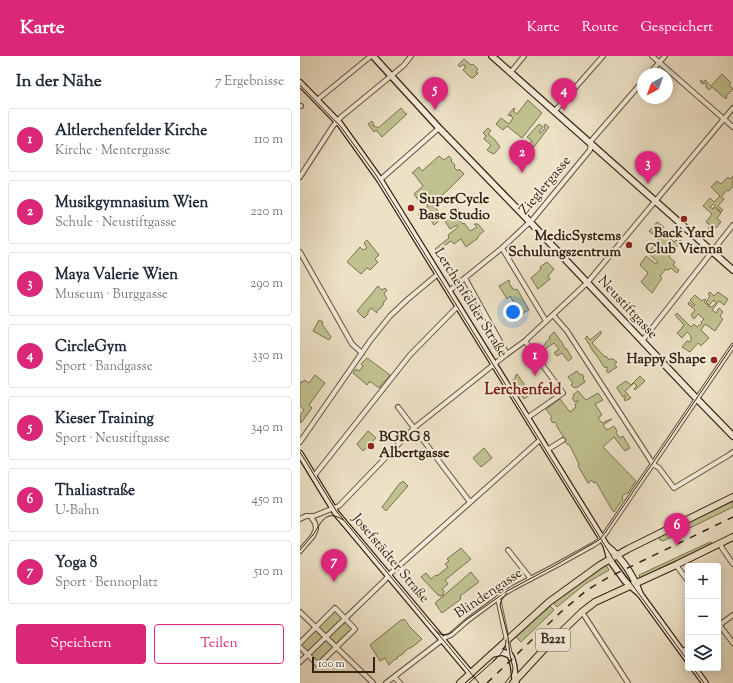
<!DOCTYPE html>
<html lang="de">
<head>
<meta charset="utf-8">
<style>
	body { margin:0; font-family:"Sorts Mill Goudy",serif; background:#f6f6f7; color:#1f2937 }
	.controls { position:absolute; right:12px; bottom:12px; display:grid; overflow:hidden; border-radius:4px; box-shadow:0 2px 10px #0003 }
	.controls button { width:36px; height:36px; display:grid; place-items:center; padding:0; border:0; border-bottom:1px solid #e0e1e3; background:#fff; color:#1f2937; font:20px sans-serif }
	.compass { position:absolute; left:337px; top:12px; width:36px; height:36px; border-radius:50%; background:#fff; box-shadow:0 2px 10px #0003; rotate:221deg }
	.scale { position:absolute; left:12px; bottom:10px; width:63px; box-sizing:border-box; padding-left:4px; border:2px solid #35220f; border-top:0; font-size:11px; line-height:14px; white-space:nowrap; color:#35220f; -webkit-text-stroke:3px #f3ecda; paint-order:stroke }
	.you { position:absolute; left:213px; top:256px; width:14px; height:14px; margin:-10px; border:3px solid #fff; border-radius:50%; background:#1a73e8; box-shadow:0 0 0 6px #1a73e833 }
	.badge { display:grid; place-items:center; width:26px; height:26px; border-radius:50%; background:#db2777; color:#fff; font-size:13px; font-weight:700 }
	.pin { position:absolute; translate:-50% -33px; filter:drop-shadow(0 1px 2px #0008) }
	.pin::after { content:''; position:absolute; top:21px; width:14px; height:12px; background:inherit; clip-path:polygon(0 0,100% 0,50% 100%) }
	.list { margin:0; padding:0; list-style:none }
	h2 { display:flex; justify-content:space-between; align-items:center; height:52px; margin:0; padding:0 16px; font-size:17px }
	h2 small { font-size:13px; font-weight:400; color:#747a83 }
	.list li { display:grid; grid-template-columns:26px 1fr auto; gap:12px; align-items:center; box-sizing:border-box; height:64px; margin:0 8px 8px; padding:0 8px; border:1px solid #e0e1e3; border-radius:4px }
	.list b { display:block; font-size:15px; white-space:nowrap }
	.list p { margin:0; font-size:13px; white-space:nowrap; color:#747a83 }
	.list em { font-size:13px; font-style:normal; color:#747a83 }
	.actions { display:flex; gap:8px; padding:12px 16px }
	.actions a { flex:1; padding:9px 0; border:1px solid #db2777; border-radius:4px; text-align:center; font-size:14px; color:#db2777 }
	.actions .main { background:#db2777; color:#fff }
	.icon { flex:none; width:22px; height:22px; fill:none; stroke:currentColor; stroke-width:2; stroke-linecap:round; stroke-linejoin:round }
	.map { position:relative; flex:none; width:433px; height:627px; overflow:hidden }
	header { display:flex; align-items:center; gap:24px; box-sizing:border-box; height:56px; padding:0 20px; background:#db2777; color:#fff }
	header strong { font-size:19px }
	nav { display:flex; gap:22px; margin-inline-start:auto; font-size:14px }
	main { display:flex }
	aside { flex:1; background:#fff }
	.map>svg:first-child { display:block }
	.green { fill:#c0c190; stroke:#7a7250 }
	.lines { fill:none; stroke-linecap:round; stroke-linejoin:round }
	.street-casing { stroke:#63523d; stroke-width:6 }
	.secondary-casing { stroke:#35220f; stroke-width:8 }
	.primary-casing { stroke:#35220f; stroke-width:8 }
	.street { stroke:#f3ecda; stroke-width:4 }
	.secondary { stroke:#f3ecda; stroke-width:5.5 }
	.primary { stroke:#ede1c6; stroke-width:6 }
	.tram { stroke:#35220f; stroke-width:1 }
	.rail { stroke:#35220f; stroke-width:1.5; stroke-dasharray:7 7; stroke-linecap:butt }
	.poi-dot { fill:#8f2418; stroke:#f3ecda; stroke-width:1.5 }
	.labels { text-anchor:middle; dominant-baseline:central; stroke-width:4; stroke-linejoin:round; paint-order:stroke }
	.shield { fill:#f3ecda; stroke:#6e5f4c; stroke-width:1 }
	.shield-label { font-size:13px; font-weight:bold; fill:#35220f }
	.street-label { font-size:14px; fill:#35220f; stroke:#f3ecda }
	.poi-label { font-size:14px; font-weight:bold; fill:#35220f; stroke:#f3ecda; text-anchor:start }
	.neighbourhood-label { font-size:15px; font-weight:bold; fill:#7a1f14; stroke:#f3ecda }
</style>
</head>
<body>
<header>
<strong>Karte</strong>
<nav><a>Karte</a><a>Route</a><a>Gespeichert</a></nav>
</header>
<main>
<aside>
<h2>In der Nähe<small>7 Ergebnisse</small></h2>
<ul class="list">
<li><span class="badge">1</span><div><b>Altlerchenfelder Kirche</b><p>Kirche · Mentergasse</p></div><em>110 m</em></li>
<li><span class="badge">2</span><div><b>Musikgymnasium Wien</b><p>Schule · Neustiftgasse</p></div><em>220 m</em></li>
<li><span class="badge">3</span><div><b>Maya Valerie Wien</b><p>Museum · Burggasse</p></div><em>290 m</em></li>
<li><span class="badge">4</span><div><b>CircleGym</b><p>Sport · Bandgasse</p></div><em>330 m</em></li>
<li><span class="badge">5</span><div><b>Kieser Training</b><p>Sport · Neustiftgasse</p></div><em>340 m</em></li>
<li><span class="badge">6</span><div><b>Thaliastraße</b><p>U-Bahn</p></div><em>450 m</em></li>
<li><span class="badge">7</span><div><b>Yoga 8</b><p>Sport · Bennoplatz</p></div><em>510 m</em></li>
</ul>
<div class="actions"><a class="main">Speichern</a><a>Teilen</a></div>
</aside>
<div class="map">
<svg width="433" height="627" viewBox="0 0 433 627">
	<rect width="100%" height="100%" fill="#ede1c6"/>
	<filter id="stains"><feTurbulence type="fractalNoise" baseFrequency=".005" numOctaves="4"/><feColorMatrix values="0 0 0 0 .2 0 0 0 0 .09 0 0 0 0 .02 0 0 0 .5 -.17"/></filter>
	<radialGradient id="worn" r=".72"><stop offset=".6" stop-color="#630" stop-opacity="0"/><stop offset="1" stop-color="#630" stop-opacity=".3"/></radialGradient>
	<g class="green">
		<path d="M164,3L171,9L173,8L178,13L176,16L178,17L173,22L170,21L163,14L165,12V9H162L160,11L158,9Z"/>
		<path d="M422,18L431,27L429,29L433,33L426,40L427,41L426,43L412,31L409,34L406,31V28L405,27L402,28L400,25L401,24L403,26L405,24L411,30Z"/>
		<path d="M228,44L242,57L222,82L207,70L203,74L196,68L201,62L209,68L213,62L211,60L212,59L211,60L208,59L214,52L215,53L213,55L217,58Z"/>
		<path d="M101,52L105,57L107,58L82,81L76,74L74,76L68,68L72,65L74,68H73V70H75L78,72Z"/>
		<path d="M239,68L243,71L239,76L241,77L245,72L244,70L245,68L249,71L234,91L230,88L232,85L227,81Z"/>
		<path d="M188,72L191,75L188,78L195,84L200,91L194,98L192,97H191L187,94L191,89L184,83L186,80L183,77Z"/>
		<path d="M139,100L144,104L149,100L152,104L151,105L155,109L154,111L158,115L159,113L164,118L147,135L132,147L141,159L137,162L139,165L134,169L126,157L121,160L123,163L122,164L118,158L128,150L124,143L119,145L114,138L123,130L114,118L112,117L119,111L122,115Z"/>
		<path d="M433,120V130L429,135L427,134L421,141L424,143L418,150L423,154L421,156L413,148L410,151L413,153L414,151L421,157L417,162L421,166L416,172L414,170L410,174L408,172L410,169L406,166L412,158L403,150L410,142L414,146L420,140L411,131L417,125L421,128L428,121L430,123Z"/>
		<path d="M157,151L162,157L157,163L163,168L164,167L170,175L177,171L174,168H178L184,175L178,180V182L166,191L161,183L154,188L151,185L137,195L135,193L149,182L148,179L158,171L157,169L150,173L143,162Z"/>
		<path d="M357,166L364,171L362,174L365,177L367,174L369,176L368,177L370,180H372L373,179L374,180L371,183L374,186L376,184L378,186L380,184L382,185L371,197L369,201L375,206L373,209L379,214L377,217L371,212L368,214L365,213V214L360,220L362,222L352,237L341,226L348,217L340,209L346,200L356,208L358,206L348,197L359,183L349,175Z"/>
		<path d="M67,184L79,199L75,203L78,206L70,214L67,212L61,218L47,206L60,191L63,194L67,192L64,187Z"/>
		<path d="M247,206L254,213L248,220L250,223L238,233L231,222L241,213L240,211Z"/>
		<path d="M209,224L210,226L209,227L213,233H214L215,234L217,233L229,254L221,258L210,240L207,243L199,230Z"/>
		<path d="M78,230L82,234L85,232L87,234L84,238L87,242L84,246L83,249L80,253H79L77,255V257L71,252L68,256V258L64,262L57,255Z"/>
		<path d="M410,236L414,240L418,236L428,243L424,249L419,245L412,254L416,257L419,252L423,256L420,260L423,263L415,275L405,268L401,274L409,282L401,290L398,287L390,296L382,291L387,285L390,286L391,285V280L387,276L382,282L377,277L382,272V271L384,269L375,259L377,257L391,271L394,268L397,271L399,269H400L402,267L401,266L404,263L398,258L394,263L391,259L395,254L388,248L389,246L394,250L395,249L390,244L395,239L402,245L404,243L406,244L404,246L409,250H408L412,251L416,247L414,244L409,249L406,246L410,240L408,238Z"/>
		<path d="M19,264L23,266L22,268L31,281L29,284L13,275Z"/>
		<path d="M301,275V278L292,287L305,301L306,300L309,304C312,301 314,304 317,306L314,308L317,311L308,317L306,315L308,313L307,311L306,312L304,311L297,300L296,298H295L289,289L290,288L288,287L285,282L287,280L290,284Z"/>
		<path d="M254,276L263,288V289L265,293L266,292L272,302L268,305L262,297L257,300L254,297L259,293L254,287L245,293L243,290L246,288L245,287L250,283L249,281Z"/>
		<path d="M67,302L90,319L79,332L71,326H69L67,329L53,317L56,313L59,315L63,310L61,308Z"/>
		<path d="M277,315L280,319L282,318L284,321L283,322L285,326L276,332L275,331L274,332L271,329L273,327L268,321Z"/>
		<path d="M217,318L231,338L224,343L222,340H221L212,325L216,322L215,320Z"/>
		<path d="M15,319L25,327L9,349L12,352L1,367L0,359L4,354L0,350V325L2,327L4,324L9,327Z"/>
		<path d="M340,320L345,325L335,334L334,333L337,330L334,327L325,335L331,342L325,345L324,342L326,341L325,339L323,341L317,332V331L326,325L331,329Z"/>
		<path d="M278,335L286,344L298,337L303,344L295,348L302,359L298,362L302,367L311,363H312L303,369L307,374L314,370L317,375L316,377L320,382L323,380L330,392L325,395L314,381L303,391L336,425L328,437H326L322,441L323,443L314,456L312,454L296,426L294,427L291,424L289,427H288L278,410L279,408L269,388L268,389L262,382L263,380L256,369L257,368L255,366L253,367L250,363L252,361L246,353L260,343L270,356L276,351L275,348L278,346L277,344L275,346L272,342L274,340L273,339Z"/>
		<path d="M68,375L76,382L63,395L57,388Z"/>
		<path d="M184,392L192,402L181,411L173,402Z"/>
		<path d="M103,425L108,430L86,455L82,451C89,443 93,435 100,427H101Z"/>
		<path d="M433,445V451L363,485L360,484L359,481Z"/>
		<path d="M410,486L412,487L340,522L339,519Z"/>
		<path d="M161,492L171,503L145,524L148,528L142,533L144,535L143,539L141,540L138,539L121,521L126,517L131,523L136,519L137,520L148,511L145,508L149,505L147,503Z"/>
		<path d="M306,509L309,514L285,528L257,551L253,547Z"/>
		<path d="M171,516L179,526L160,540L161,543L142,557L135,547Z"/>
		<path d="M250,550L254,554L221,586L217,582L216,580Z"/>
		<path d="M35,552L55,573L18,609L0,591V587Z"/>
		<path d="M104,563L108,568V569L122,583L115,589L110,592H109L103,597V598L97,601L98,602L95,604V603L89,609L85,602L80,605L70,589L101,564H103Z"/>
	</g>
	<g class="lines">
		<defs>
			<g id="street">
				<path d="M352,0L433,71"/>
				<path d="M210,17L224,0"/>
				<path d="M349,18L365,0"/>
				<path d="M17,44L71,0"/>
				<path d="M0,50H1"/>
				<path d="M254,56L303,0"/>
				<path d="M0,121L33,70L41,61L91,20L104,9L111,0"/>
				<path d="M80,124L139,72"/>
				<path d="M202,192L246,265"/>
				<path d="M0,196L52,288L62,297"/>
				<path d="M165,222L207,298"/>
				<path d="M149,235L202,192L233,163L290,94L291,85L343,25"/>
				<path d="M253,259L267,275L353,408L359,412L374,432L429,399L433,396"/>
				<path d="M225,285L263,337L227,362"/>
				<path d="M342,285L433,169"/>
				<path d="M98,351L170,446"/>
				<path d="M0,386L70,285L90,260L108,243L138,218"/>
				<path d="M247,394L263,384"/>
				<path d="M14,420L110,299L158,250"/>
				<path d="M0,463L6,460H14L39,450L114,372L207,298L225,285L287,227L433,52"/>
				<path d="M420,487L422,492L433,508"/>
				<path d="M208,494L231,523"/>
				<path d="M0,495L13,480L16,473L15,467L11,461"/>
				<path d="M376,509L388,525"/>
				<path d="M198,542L210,599"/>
				<path d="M0,556L73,627"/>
				<path d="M282,556L328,627"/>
				<path d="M418,567L433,587"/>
				<path d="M418,570L433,559"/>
				<path d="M0,587L35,552L55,573L18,609L0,591"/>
				<path d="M382,596L388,592"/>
				<path d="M0,606L84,525L91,517L241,383"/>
				<path d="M94,621L100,627"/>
				<path d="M86,627L146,581L151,579L167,565L202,539L213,532L255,510L293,489L299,485L305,478L433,290"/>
			</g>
			<g id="secondary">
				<path d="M73,0L139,72L230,166L398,344L433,380"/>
				<path d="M192,0L433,214"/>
				<path d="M0,27L40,68L80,124L306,489L310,503L312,507L325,525L340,538L388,604"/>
				<path d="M0,398L36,457L171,618"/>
				<path d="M307,490C323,503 333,518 340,538"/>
				<path d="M192,598L202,596L210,599C216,610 213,616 216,627"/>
				<path d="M394,612L405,627"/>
			</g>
			<g id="primary">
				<path d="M160,627L249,546L300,509L328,493L433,441"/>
				<path d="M213,627L248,589L282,556L295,546L376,509L433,481"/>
			</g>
		</defs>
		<use href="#street" class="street-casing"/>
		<use href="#secondary" class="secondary-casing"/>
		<use href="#primary" class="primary-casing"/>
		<use href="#street" class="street"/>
		<use href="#secondary" class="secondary"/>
		<use href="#primary" class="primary"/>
		<g class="tram">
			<path d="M0,29L41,71L76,119L312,501L388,605"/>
			<path d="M0,396L37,456L179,627"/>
			<path d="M0,494C4,489 9,484 13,479C21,467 26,452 43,464"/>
			<path d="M134,573L140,578L147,579L151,577L166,564L207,535L254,510L294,487L299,484L305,477L433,289"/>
			<path d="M193,605C200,599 206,594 206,584"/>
			<path d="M393,612L404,627"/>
			<path d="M169,627L197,602"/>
			<path d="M205,627L212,618L213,612L210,599L208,581L200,549L202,543L207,537"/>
		</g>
		<path class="rail" d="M187,627L262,555L287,534L309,521L433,461"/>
	</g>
	<g class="poi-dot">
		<circle cx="111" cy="152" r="4"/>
		<circle cx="384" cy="163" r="4"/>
		<circle cx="329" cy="189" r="4"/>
		<circle cx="414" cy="304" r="4"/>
		<circle cx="71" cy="390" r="4"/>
	</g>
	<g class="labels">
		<rect class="shield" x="236" y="573" width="34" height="22" rx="3"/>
		<g class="shield-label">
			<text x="253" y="584">B221</text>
		</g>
		<g class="street-label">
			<text transform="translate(246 130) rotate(-50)">Zieglergasse</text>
			<text transform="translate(170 247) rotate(58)">Lerchenfelder Straße</text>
			<text transform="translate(327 252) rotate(47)">Neustiftgasse</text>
			<text transform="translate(90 503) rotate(50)">Josefstädter Straße</text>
			<text transform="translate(189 538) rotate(-34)">Blindengasse</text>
		</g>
		<g class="poi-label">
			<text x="119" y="144">SuperCycle<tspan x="119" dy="16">Base Studio</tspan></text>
			<text x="384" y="178" text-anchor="middle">Back Yard<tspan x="384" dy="16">Club Vienna</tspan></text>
			<text x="321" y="181" text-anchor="end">MedicSystems<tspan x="321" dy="16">Schulungszentrum</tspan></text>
			<text x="406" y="304" text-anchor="end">Happy Shape</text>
			<text x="79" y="382">BGRG 8<tspan x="79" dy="16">Albertgasse</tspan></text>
		</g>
		<g class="neighbourhood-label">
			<text x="223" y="334">Lerchenfeld</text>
		</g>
	</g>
	<rect width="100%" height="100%" filter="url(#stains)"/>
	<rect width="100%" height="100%" fill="url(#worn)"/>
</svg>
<div class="controls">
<button>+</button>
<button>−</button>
<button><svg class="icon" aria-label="layers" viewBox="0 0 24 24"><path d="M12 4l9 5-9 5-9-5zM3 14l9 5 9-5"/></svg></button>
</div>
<svg class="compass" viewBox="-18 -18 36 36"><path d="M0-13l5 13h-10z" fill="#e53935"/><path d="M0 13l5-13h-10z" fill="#747a83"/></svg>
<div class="scale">100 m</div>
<div class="you"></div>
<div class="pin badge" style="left:235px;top:320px">1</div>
<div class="pin badge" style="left:222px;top:117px">2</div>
<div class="pin badge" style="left:348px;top:128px">3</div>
<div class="pin badge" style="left:264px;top:55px">4</div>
<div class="pin badge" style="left:135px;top:54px">5</div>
<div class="pin badge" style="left:377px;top:490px">6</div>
<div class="pin badge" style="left:34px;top:526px">7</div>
</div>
</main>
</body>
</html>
